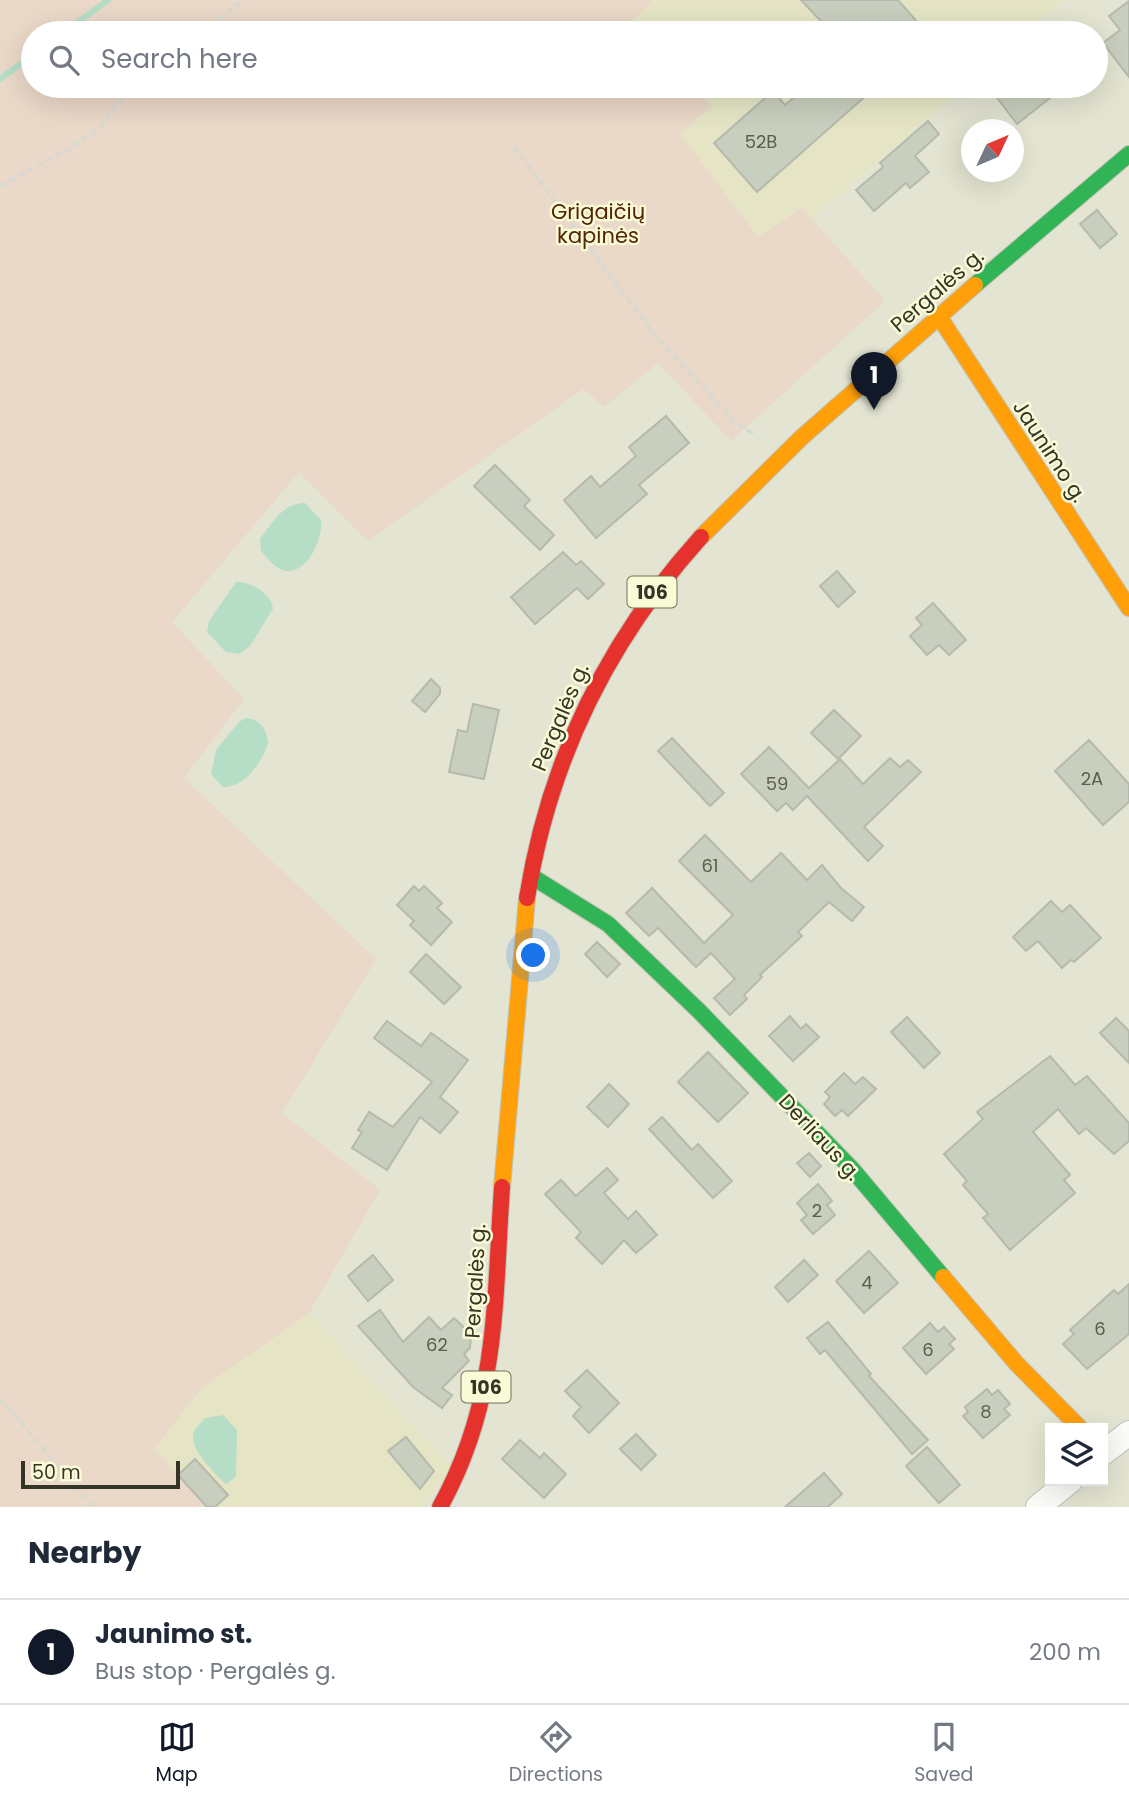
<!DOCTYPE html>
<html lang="en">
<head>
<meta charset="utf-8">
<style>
	body { margin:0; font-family:Poppins,sans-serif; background:#f2f2f3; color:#1f2937 }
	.controls { position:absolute; right:21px; bottom:21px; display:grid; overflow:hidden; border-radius:0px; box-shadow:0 7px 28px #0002 }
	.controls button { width:63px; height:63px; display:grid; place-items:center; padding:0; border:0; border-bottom:2px solid #e0e1e3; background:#fff; color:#1f2937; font:35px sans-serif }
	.compass { position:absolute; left:961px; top:119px; width:63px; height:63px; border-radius:50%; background:#fff; box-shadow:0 7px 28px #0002; rotate:46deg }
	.scale { position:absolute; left:21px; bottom:18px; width:159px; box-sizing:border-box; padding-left:7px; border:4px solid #353527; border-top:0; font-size:19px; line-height:24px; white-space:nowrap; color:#353527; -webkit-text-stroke:5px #fafad7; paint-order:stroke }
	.you { position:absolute; left:534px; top:956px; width:24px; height:24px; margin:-18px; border:5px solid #fff; border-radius:50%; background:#1a73e8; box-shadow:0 0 0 10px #1a73e833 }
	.badge { display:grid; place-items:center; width:46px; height:46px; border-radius:50%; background:#111827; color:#fff; font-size:23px; font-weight:700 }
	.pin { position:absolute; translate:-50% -58px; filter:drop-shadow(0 2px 4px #0008) }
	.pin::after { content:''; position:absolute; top:37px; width:24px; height:21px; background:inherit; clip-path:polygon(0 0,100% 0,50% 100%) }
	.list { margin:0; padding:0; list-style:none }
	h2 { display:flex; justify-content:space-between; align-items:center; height:91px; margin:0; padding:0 28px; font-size:30px }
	h2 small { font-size:23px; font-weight:400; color:#747a83 }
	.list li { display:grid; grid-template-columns:46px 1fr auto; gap:21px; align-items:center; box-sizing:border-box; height:105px; padding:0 28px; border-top:2px solid #e0e1e3 }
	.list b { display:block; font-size:26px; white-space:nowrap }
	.list p { margin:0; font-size:23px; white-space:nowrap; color:#747a83 }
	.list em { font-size:23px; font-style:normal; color:#747a83 }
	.icon { flex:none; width:38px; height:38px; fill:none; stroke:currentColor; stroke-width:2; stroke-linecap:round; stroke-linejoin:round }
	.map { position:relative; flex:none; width:1129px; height:1507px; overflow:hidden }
	.search { position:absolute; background:#fff; box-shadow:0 7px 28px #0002; left:21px; right:21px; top:21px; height:77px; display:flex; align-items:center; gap:18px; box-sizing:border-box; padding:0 24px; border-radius:38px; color:#747a83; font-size:26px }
	.sheet { height:196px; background:#fff }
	nav { display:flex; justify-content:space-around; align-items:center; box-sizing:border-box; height:98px; border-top:2px solid #e0e1e3; background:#fff; font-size:19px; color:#747a83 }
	nav a { display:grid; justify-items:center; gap:4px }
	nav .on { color:#111827 }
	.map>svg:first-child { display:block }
	.built { fill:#e5e5c6 }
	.green { fill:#ead8c8 }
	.water { fill:#b6dec7 }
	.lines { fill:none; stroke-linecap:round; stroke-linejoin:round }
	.stream { stroke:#b6dec7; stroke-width:6 }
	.building { fill:#c9cfbe; stroke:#b6baac; stroke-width:2 }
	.street-casing { stroke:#c1c1b2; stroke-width:26 }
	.fast-casing { stroke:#c1c1b2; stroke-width:18 }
	.slow-casing { stroke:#c1c1b2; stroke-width:18 }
	.jam-casing { stroke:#c1c1b2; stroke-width:18 }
	.path { stroke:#d9d9d3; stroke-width:3.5; stroke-dasharray:7 3.5; stroke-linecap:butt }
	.street { stroke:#fbfbf8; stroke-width:24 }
	.fast { stroke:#30b455; stroke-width:16 }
	.slow { stroke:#ff9f0a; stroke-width:16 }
	.jam { stroke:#e5322d; stroke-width:16 }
	.labels { text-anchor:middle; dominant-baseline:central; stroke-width:5; stroke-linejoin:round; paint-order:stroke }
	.number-label { font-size:18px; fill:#5c5d4e }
	.shield { fill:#fafad7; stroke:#70705c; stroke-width:2 }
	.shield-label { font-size:19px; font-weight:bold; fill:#353527 }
	.park-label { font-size:21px; fill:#522507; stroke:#fafad7 }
	.street-label { font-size:21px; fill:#353527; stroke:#fafad7 }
</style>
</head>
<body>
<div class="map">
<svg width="1129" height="1507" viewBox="0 0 1129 1507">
	<rect width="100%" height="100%" fill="#e4e4d2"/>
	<g class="built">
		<path d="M654,0H1064L1025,33H645L633,20Z"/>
		<path d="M693,86H965L811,219L802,208L759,237L679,134L712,106Z"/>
		<path d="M309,1313L452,1467L423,1507H208L154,1449L201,1389Z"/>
	</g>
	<path class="green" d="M0,0H654L633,20L645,33H33V86H693L712,106L680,134L758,237L802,208L885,301L731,441L658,363L604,407L583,389L368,541L299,472L172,622L244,699L184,778L376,959L282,1113L380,1190L309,1313L201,1389L154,1449L208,1507H0Z"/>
	<g class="water">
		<path d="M305,503L321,520C323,537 309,572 287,571C277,570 266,558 261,550L260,539C273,522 283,503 305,503Z"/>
		<path d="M236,582C250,581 272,594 273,609L250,646L239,654L226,652L207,632L209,621Z"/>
		<path d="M245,718C260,719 267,729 268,743C262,762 245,788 223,787L211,774L216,750L239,722Z"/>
		<path d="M223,1415L237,1430L236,1477L226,1484C216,1475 187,1447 194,1432C196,1427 202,1422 205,1418Z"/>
	</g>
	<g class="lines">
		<g class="stream">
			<path d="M63,33L108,0"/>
			<path d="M0,79L33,55"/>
		</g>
	</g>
	<g class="building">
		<path d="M801,0H898L927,33H832Z"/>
		<path d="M1129,1V77L1103,43L1120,30L1109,16Z"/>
		<path d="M807,86H877L757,192L714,143L773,91L785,105Z"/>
		<path d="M1007,86H1065L1017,124L995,95Z"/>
		<path d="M928,121L939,134L915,156L929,172L910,188L906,183L874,211L856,190L883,167L880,163Z"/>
		<path d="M1097,210L1117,234L1100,248L1080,224Z"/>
		<path d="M666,416L689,443L639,485L647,494L596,538L564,500L591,476L600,487L636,456L629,447Z"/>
		<path d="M495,465L530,500L524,506L554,535L540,550L474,486Z"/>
		<path d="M563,552L576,565L581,561L604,584L588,599L577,588L535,624L511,597Z"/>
		<path d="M837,571L855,592L838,607L820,586Z"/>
		<path d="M933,603L966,640L949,655L939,645L927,655L910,636L922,625L916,618Z"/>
		<path d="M431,679L440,688V694L425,712L412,701Z"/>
		<path d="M473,704L499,710L484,779L449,772L458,730L467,732Z"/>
		<path d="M834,710L861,736L838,759L811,733Z"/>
		<path d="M672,738L724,793L710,806L658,751Z"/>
		<path d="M1089,740L1129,784V802L1103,825L1055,771Z"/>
		<path d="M769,747L809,788L840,759L863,784L890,758L900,767L908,760L921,772L864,827L883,846L868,861L807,796L793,810L786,803L777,811L741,774Z"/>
		<path d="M705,835L751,882L781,853L807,880L822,865L841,888L864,907L852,921L829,902L798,932L802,936L760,975L762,977L744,995L747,999L730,1015L714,998L735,979L711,953L696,967L658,928L649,936L626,913L652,888L704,943L733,915L679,861Z"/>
		<path d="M414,886L419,891L424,886L442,903L437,908L452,922L431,945L410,925L414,921L397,905Z"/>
		<path d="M1051,901L1062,912L1070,905L1101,938L1074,962L1071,960L1062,968L1038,941L1026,951L1013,937Z"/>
		<path d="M597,942L620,964L607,977L585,954Z"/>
		<path d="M426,954L461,987L444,1004L410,972Z"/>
		<path d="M790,1016L801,1029L806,1024L819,1037L793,1061L769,1036Z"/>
		<path d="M907,1017L940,1053L924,1068L891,1032Z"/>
		<path d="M1116,1018L1129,1031V1063L1100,1033Z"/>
		<path d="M387,1021L421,1046L431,1033L468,1060L440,1097L458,1112L440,1133L420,1117L387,1170L352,1148L362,1132L358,1130L369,1112L393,1127L432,1082L374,1038Z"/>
		<path d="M708,1052L748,1093L718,1122L678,1082Z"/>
		<path d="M1050,1056L1075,1085L1087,1076L1129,1123V1141L1114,1154L1086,1128L1079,1134L1058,1109L1033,1132L1070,1175L1064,1180L1075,1193L1010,1250L983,1218L988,1214L963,1185L967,1181L944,1154L983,1119L977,1112Z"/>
		<path d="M844,1073L855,1084L863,1077L876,1089L848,1116L842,1110L835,1116L824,1104L830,1097L825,1092Z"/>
		<path d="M609,1084L629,1104L608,1127L587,1107Z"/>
		<path d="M662,1117L692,1150L698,1144L732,1181L713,1198L649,1129Z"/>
		<path d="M809,1153L821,1166L810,1177L797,1163Z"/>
		<path d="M607,1168L618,1180L604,1193L628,1219L636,1211L657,1235L636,1253L624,1240L602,1264L576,1238L581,1232L545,1194L561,1180L576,1196Z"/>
		<path d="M818,1184L832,1201L827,1205L835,1215L813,1234L801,1220L807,1215L797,1203Z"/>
		<path d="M869,1251L898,1283L864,1313L836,1281Z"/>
		<path d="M373,1255L393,1280L368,1301L348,1276Z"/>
		<path d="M804,1260L818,1275L788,1302L775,1287Z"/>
		<path d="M1129,1284V1334L1087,1369L1063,1344L1074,1334L1070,1330L1114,1290L1118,1294Z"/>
		<path d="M380,1310L403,1342L429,1317L441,1330L454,1318L471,1334L470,1348L464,1354L469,1361L442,1388L452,1395L442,1408L413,1387L358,1326Z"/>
		<path d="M828,1322L871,1374L869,1376L928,1440L912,1454L825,1350L820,1354L807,1338Z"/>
		<path d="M930,1323L938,1332L944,1327L955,1339L949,1344L954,1349L926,1374L903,1348Z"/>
		<path d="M587,1370L619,1403L589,1433L573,1416L581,1407L565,1391Z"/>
		<path d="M987,1389L992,1395L998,1390L1010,1404L1004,1409L1010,1415L983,1438L963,1416L968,1412L965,1407Z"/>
		<path d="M636,1434L656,1455L641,1470L620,1449Z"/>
		<path d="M406,1437L434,1471L420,1489L388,1451Z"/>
		<path d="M520,1440L540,1458L544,1453L566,1474L544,1498L502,1459Z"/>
		<path d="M927,1447L960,1485L939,1503L906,1466Z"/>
		<path d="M195,1459L228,1495L215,1507H207L178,1475Z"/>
		<path d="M824,1473L842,1494L828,1507H785Z"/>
	</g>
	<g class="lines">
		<defs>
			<g id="street">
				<path d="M1103,1453L1129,1433"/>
				<path d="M1038,1507L1070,1481"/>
			</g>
			<g id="fast">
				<path d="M975,285L1129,154"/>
				<path d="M531,876L608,924L699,1011L852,1169L943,1277"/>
			</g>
			<g id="slow">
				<path d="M938,315L1129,608"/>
				<path d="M701,537L801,438L975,285"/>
				<path d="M502,1187L527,898"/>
				<path d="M943,1277L1016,1363L1080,1428"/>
			</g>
			<g id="jam">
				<path d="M527,898C549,760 607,641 701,537"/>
				<path d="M440,1507C499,1400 494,1304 502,1187"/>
			</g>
		</defs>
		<use href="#street" class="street-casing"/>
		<use href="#fast" class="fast-casing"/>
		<use href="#slow" class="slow-casing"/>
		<use href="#jam" class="jam-casing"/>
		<g class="path">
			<path d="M202,33L243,0"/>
			<path d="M514,147L654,334L734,421L753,434"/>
			<path d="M0,186L69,149L99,128L132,86"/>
			<path d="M0,1398L93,1507"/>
		</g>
		<use href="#street" class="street"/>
		<use href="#fast" class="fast"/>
		<use href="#slow" class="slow"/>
		<use href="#jam" class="jam"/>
	</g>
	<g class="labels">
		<g class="number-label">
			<text x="761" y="141">52B</text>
			<text x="1092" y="778">2A</text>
			<text x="777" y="783">59</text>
			<text x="710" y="865">61</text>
			<text x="817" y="1210">2</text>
			<text x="867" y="1282">4</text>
			<text x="1100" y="1328">6</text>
			<text x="437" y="1344">62</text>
			<text x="928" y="1349">6</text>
			<text x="986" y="1411">8</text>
		</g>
		<g class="shield">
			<rect x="627.5" y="576.5" width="49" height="31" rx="5"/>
			<rect x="461.5" y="1371.5" width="49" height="31" rx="5"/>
		</g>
		<g class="shield-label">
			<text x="652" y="592">106</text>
			<text x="486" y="1387">106</text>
		</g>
		<g class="park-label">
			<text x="598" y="211">Grigaičių<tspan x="598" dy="24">kapinės</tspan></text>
		</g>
		<g class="street-label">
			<text transform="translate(937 290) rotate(-41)">Pergalės g.</text>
			<text transform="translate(1050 451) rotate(57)">Jaunimo g.</text>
			<text transform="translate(560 717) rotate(-67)">Pergalės g.</text>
			<text transform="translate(820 1137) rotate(47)">Derliaus g.</text>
			<text transform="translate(475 1281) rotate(-87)">Pergalės g.</text>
		</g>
	</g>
</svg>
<div class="controls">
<button><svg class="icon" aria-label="layers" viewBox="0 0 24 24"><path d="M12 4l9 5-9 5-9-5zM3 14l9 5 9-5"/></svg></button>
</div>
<svg class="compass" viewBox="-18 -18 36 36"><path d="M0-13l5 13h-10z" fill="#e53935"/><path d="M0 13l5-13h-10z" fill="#747a83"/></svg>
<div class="scale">50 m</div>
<div class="you"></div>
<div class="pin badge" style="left:874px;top:410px">1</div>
<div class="search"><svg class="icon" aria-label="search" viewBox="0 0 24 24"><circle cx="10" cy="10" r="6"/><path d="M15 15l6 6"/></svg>Search here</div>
</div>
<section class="sheet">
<h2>Nearby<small></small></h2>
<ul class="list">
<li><span class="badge">1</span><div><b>Jaunimo st.</b><p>Bus stop · Pergalės g.</p></div><em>200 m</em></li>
</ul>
</section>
<nav>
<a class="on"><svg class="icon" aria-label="map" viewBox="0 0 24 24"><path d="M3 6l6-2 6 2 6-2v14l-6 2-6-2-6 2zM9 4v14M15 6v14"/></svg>Map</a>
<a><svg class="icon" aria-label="directions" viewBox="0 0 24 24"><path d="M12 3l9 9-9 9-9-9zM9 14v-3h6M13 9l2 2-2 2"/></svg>Directions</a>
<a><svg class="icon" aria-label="saved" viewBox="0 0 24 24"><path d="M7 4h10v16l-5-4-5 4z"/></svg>Saved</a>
</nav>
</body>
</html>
